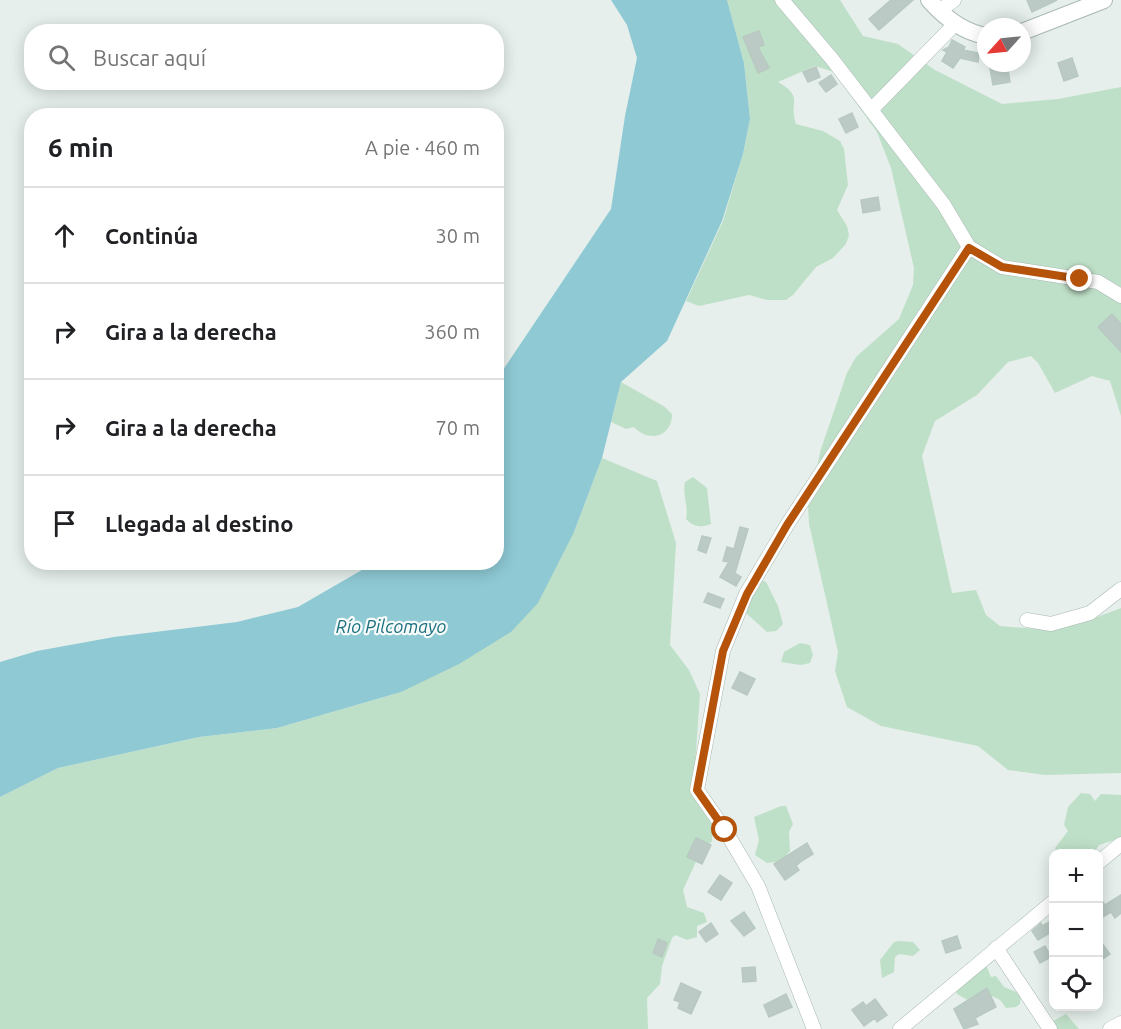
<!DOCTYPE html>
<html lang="es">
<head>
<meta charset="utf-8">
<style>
	body { margin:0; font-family:Ubuntu,sans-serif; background:#f6f6f6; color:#202124 }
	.controls { position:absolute; right:18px; bottom:18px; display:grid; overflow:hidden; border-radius:12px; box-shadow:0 3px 15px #0003 }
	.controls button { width:54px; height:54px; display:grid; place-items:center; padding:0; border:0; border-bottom:2px solid #e0e0e0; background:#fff; color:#202124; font:30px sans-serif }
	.compass { position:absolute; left:977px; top:18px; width:54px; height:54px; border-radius:50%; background:#fff; box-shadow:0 3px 15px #0003; rotate:243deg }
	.stop { position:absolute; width:18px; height:18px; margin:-14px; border:4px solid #b45309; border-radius:50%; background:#fff }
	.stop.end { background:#b45309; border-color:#fff; box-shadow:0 2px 6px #0008 }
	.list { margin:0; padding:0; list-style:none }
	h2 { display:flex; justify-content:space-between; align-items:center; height:78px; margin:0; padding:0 24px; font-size:26px }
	h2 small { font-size:20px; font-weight:400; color:#757577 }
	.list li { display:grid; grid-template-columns:39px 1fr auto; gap:18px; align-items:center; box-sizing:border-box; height:96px; padding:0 24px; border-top:2px solid #e0e0e0 }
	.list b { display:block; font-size:22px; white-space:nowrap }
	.list em { font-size:20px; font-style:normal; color:#757577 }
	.icon { flex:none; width:33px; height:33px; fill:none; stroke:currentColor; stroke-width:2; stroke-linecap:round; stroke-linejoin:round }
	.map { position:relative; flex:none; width:1121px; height:1029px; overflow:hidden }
	.search { position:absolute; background:#fff; box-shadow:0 3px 15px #0003; left:24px; top:24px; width:480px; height:66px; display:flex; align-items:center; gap:15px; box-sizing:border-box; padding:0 21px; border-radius:24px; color:#757577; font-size:22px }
	.panel { position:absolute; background:#fff; box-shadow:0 3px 15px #0003; left:24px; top:108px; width:480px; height:462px; border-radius:24px }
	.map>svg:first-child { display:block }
	.green { fill:#bfe0c8 }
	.water { fill:#8ec9d4 }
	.building { fill:#bbcac4; stroke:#b8c9c2; stroke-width:1.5 }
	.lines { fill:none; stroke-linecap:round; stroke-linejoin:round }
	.minor-casing { stroke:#a8b8b2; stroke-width:15 }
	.tertiary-casing { stroke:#a8b8b2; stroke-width:18 }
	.minor { stroke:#fff; stroke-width:14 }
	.tertiary { stroke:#fff; stroke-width:16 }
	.route { stroke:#b45309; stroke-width:8 }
	.labels { text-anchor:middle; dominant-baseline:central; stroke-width:4.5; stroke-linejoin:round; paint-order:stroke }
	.water-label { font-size:18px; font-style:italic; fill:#1c6f80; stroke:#f7fbf9 }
</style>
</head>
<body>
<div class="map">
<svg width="1121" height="1029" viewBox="0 0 1121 1029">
	<rect width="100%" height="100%" fill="#e6efeb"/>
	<g class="green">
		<path d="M727,0H840L863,36L898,44L935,70L1002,104L1058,99L1121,87V416L1110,381L1092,376L1055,393L1038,363L1031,356L1008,362L977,395L935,421L922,456L952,593L976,590L986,615L1000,626L1038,629L1084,622L1121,608V773L1045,775L1008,770L978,746L881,726L847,707L835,671L838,652L809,524L808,506L821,449L847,373L856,357L899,319L913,285L914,268L891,168L877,132L834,72L815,66L778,82C805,98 788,101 796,124L823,131L840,141L844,149L848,185L837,210L847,226L849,235L846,244L833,258L816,267L793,295L786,300H767L749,295L699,306L686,301L723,221L743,154L750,119L744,63Z"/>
		<path d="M621,382L665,407L672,414C672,437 649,443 634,427L626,429L611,422Z"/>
		<path d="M602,458L657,481L676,543L670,645L689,670L700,694L694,781L713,823L712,841L699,855L683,890L687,907L704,913L707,922L697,926V937L687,940L675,935L672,938L662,966L660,984L647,998L648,1029H0V797L58,768L199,737L277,728L401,692L574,532Z"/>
		<path d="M693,477L707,488L711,524C700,528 694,527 686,519C689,506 682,496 685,482Z"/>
		<path d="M758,579L766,582L778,606L783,624L776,631L767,632L746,613L738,609Z"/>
		<path d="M800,643L810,645L813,655L810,663L801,665L781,662L784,652Z"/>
		<path d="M1081,793L1090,794L1095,801L1101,794L1121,795V838L1099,845L1094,853H1056L1055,848L1068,831L1064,825L1068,807Z"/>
		<path d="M781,806H786L793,824L789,832L790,851L781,861L767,863L755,855L759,840L754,817Z"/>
		<path d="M899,941L913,942L920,950L913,956L899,954L895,957L894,972L882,978L880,960L894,942Z"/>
		<path d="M986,965L991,977L996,976L1004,987L1021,994L1020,1004L1016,1007L1006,1008L1000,1000L982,991L978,999L969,1001L957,994L955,984Z"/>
		<path d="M1066,1014L1079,1029H1057L1053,1021Z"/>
	</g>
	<path class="water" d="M611,0H727L744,63L750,119L743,154L722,221L667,341L621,382L602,458L574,532L538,603L511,632L459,664L401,692L277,728L199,737L58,768L0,797V662L37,651L114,637L237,622L298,607L374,563L496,562L497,379L611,209L625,116L637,58L627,25Z"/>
	<g class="building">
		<path d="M891,0H913L879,30L869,19Z"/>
		<path d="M1027,0H1057L1032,12Z"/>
		<path d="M759,31L764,45L758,47L769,68L758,73L743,37Z"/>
		<path d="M952,40L965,47L963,50L979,53L978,62L960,58L953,68L942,61L947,52L943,50L949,47Z"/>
		<path d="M1072,58L1078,76L1064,81L1058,63Z"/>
		<path d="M989,63H1007L1010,82L993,85Z"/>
		<path d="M816,67L820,77L808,82L803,72Z"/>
		<path d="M831,75L837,84L826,92L819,83Z"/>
		<path d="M852,113L858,127L846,133L839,119Z"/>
		<path d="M878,197L880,210L863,213L861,200Z"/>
		<path d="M1112,314L1121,324V352L1098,327Z"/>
		<path d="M740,527L748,529L735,573L741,577L736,586L720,577L729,562L723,561L727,547L734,549Z"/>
		<path d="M702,536L711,538L706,553L698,550Z"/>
		<path d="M708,593L724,599L720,608L704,602Z"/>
		<path d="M740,672L755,679L747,695L732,688Z"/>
		<path d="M696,838L711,845L702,864L687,857Z"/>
		<path d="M807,843L813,854L800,862L796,866L799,870L785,880L774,864Z"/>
		<path d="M720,875L732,883L721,900L708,892Z"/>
		<path d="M1121,895V913L1115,918L1111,912L1098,920V896L1105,905Z"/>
		<path d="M744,912L755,928L744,936L731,921Z"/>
		<path d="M1053,920V931L1038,940L1032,931L1041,923L1042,926Z"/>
		<path d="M711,923L718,934L706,942L699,932Z"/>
		<path d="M957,936L961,948L946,953L942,941Z"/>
		<path d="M1098,938L1110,954L1098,962Z"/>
		<path d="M658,939L667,943L662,957L653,953Z"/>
		<path d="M1045,946L1051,957L1040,963L1034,952Z"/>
		<path d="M755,967L756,981L743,982L742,968Z"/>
		<path d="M681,983L701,992L691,1014L678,1008L680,1002L674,1000Z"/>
		<path d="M987,988L996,1007L975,1018L978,1024L964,1029L954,1009Z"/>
		<path d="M786,994L792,1007L769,1017L764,1005Z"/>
		<path d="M875,999L887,1015L877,1022L875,1018L864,1026L852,1010L863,1002L866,1006Z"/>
	</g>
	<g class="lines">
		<defs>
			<g id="minor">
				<path d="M782,0L832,59L944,205L969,247L1002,267L1098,282L1121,296"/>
				<path d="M939,11L954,0"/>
				<path d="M871,110L955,24"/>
				<path d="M1027,620L1051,624L1090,613L1121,589"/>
				<path d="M1098,863L1121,844"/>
				<path d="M996,948L1050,1029"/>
				<path d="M814,1029L758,886L725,830L697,790L723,651L746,594L787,525L969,247"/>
				<path d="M900,1029L1054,901"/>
				<path d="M1110,1029L1121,1023"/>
			</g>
			<g id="tertiary">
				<path d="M929,0C944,17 963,32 986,36"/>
				<path d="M1022,32L1104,0"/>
			</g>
		</defs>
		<use href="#minor" class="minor-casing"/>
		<use href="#tertiary" class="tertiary-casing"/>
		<use href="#minor" class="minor"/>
		<use href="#tertiary" class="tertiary"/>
	</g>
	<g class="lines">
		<path class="route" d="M725,830L697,790L723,651L747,594L787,525L969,248L1002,267L1080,279"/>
	</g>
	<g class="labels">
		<g class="water-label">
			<text x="391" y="626">Río Pilcomayo</text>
		</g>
	</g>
</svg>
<div class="controls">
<button>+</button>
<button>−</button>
<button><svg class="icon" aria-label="locate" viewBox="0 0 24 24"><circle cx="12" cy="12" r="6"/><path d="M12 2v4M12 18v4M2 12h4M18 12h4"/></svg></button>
</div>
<svg class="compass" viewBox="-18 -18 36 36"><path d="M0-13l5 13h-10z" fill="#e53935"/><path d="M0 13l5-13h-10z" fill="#757577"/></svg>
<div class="stop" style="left:725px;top:830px"></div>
<div class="stop end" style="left:1080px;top:279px"></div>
<div class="search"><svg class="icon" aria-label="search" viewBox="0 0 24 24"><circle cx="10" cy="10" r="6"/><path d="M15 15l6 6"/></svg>Buscar aquí</div>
<section class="panel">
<h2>6 min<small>A pie · 460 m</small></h2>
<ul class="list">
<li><svg class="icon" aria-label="ahead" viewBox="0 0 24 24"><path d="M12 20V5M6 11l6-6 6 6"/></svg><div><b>Continúa</b></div><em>30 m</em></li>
<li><svg class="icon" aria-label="right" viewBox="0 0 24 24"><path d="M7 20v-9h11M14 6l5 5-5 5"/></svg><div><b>Gira a la derecha</b></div><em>360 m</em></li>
<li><svg class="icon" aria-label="right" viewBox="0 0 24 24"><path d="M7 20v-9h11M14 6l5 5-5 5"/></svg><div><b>Gira a la derecha</b></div><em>70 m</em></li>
<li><svg class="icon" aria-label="arrive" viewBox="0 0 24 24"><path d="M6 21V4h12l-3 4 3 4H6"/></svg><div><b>Llegada al destino</b></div></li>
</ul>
</section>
</div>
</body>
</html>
